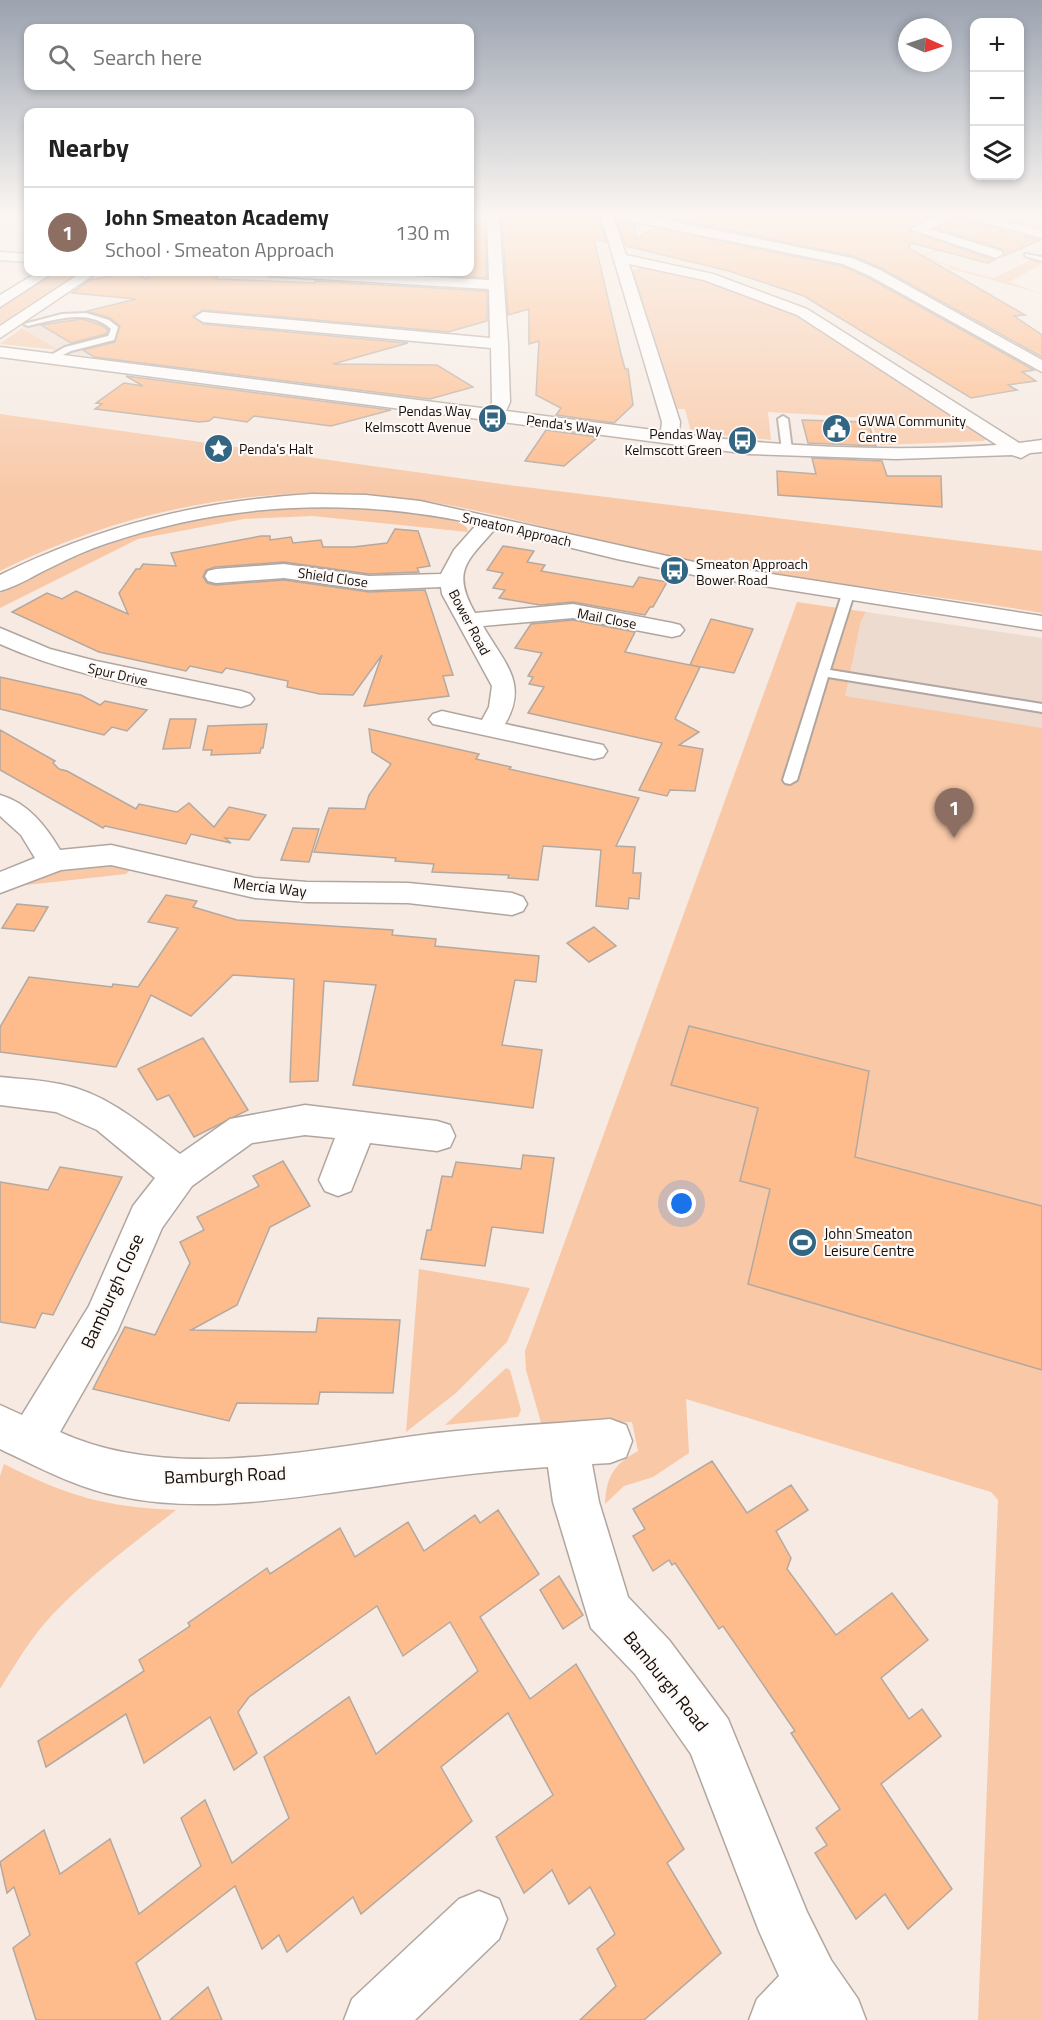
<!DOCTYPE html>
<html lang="en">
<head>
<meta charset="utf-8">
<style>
	body { margin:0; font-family:"Titillium Web",sans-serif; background:#f2f2f2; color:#222 }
	.controls { position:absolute; right:18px; top:18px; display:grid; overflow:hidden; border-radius:12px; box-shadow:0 3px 9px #0003 }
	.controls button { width:54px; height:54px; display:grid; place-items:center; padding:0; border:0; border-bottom:2px solid #e0e0e0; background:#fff; color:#222; font:30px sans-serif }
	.compass { position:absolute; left:898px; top:18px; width:54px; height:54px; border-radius:50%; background:#fff; box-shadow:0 3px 9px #0003; rotate:93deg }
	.you { position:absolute; left:682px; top:1204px; width:21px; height:21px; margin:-15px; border:4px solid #fff; border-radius:50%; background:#1a73e8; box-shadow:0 0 0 9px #1a73e833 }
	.badge { display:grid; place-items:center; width:39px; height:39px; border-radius:50%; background:#336683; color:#fff; font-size:20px; font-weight:700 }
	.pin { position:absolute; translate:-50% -50px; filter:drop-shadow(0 2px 3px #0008) }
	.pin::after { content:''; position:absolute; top:32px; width:21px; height:18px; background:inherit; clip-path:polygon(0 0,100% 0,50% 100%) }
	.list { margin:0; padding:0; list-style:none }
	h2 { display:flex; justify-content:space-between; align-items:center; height:78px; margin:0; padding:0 24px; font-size:26px }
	h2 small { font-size:20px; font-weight:400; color:#767676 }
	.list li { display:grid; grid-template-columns:39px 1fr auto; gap:18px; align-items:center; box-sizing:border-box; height:90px; padding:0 24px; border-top:2px solid #e0e0e0 }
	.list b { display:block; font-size:22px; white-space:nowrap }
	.list p { margin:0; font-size:20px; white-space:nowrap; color:#767676 }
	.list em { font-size:20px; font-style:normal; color:#767676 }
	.icon { flex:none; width:33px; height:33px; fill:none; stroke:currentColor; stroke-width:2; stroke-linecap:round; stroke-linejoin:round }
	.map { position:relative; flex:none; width:1042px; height:2020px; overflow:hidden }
	.search { position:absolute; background:#fff; box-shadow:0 3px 9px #0003; left:24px; top:24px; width:450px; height:66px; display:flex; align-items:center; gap:15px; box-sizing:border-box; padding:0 21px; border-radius:12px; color:#767676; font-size:22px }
	.panel { position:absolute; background:#fff; box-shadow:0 3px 9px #0003; left:24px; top:108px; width:450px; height:168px; border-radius:12px }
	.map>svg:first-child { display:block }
	.built { fill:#eedbcf }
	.green { fill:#f8c8a7 }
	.building { fill:#febb8b; stroke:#b4a9a1; stroke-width:1.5 }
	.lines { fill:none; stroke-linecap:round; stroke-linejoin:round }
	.lane-casing { stroke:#b1a69f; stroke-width:4 }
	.street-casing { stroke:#b1a69f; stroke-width:3 }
	.lane { fill:#fff; fill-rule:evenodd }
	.street { fill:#fff; fill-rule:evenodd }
	.labels { text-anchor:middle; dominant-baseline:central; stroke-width:4.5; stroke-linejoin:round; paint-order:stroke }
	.far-poi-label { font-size:14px; fill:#120e0b; stroke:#fef9f6; text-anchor:start }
	.far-street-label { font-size:14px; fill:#120e0b; stroke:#fef9f6 }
	.street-label { font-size:15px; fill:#120e0b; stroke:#fef9f6 }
	.poi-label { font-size:15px; fill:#120e0b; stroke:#fef9f6; text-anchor:start }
	.near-street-label { font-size:18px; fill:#120e0b; stroke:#fef9f6 }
</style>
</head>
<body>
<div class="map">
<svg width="1042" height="2020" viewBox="0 0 1042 2020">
	<rect width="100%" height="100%" fill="#f6eae2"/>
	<g class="built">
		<path d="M105,309L133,325L130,337L114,341L90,356L64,353L20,326L27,321Z"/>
		<path d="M866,612L1042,638V1143L887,917L893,888L844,696L861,621Z"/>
	</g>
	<g class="green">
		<path d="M949,245L952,246L925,256L962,270L994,278L1033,259L1042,262L1038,266L1009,282L1042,294L960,271L947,269L950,267L901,247L922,255Z"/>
		<path d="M642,267H654L704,279L799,315L989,438L983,441L880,445L870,418L768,412L771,440L691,432L685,409H677L632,271Z"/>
		<path d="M55,272H84L0,327V307Z"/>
		<path d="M22,328L59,350L0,344Z"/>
		<path d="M0,414L509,485L1042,551V613C931,594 819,583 708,564C617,549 528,519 437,503C288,477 134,504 0,571Z"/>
		<path d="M277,508C311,507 447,505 467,528L468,532L313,516L244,519L138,539L0,608V593C95,543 171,519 277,508Z"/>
		<path d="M797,602L866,612L861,621L845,696L1042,728V2020H978L998,1500L991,1492L686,1399L689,1453L653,1477L624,1486L605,1504C606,1477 614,1464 638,1451L632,1422L542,1426L526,1370L525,1351Z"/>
		<path d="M106,864L131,869L126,874L17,886L68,867Z"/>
		<path d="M419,1269L530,1288L507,1342L456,1393L406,1432Z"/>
		<path d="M506,1368L510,1370L521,1410L518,1417L445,1425Z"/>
		<path d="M4,1464C67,1496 105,1507 176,1510C134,1543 90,1575 53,1614C32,1636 16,1663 0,1689V1476Z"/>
	</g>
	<g class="building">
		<path d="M517,216H599L606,242L594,239L621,354L625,369H628L633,405L614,423L556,415L561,408L536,395L539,341L529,344V309L508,315L502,220Z"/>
		<path d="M615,216L634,224L636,238L656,228L842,266L869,278L1034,370L1022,372L1036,381L1008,385L1017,390L971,398L804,296L729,271L626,246Z"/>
		<path d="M681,216H932L908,230L994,260L988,263L911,243L909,248L1025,315L1014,316L1042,335V357L881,268L853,256L674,219Z"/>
		<path d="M959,216L1004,230L1002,231L1040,240L1004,256L1002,249L936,228Z"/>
		<path d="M485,223L487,278L370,272H470V227Z"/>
		<path d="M134,272L146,279L152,273L218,276L216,279L315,283V281L487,291V321L448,332L203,310L193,316L203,324L408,343L333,364L437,365L473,387L430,399L94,357L83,350L115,342L120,326L110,318L87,311L136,299L72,293L90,280Z"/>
		<path d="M82,319L101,325L108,330L106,334L71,343L41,325Z"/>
		<path d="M126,376L391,410L331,426L254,416L247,422L214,417L209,421L199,422L95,409L102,404L96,403L124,383L143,386Z"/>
		<path d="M802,420L868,422L876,446L808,443Z"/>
		<path d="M546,430L598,437L564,466L525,461Z"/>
		<path d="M812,458L882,461L887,476H941L942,507L778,495L777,471L816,474Z"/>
		<path d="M395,529L418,531L430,566L417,568L419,572L369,574L284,562L215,567L206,570L203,577L207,583L216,585L284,580L369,592L425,590L453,675L443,676L449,696L364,706L382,655L353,695L320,694L287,687L288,681L226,668L222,673L190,666L186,671L99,652L12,612L47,593L62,599L76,591L128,614L119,593L136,569H140L143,564L176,566L171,553L261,536H270V540L291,537L293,543L321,540L323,547H353L387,543Z"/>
		<path d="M503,546L534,551L527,562L545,565L541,571L633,587L639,577L667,582L653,607H650L645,615L573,602L540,605L499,598L505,590L493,588L503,573L487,570Z"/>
		<path d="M711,619L753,629L734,673L690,665Z"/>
		<path d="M573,620L635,632L625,652L700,667L675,719L699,732L679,745L703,749L695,791L670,790L667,796L639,790L662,743L528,713L544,687L529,684L533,677L528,676L542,653L515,648L531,624Z"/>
		<path d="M0,677L81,695L100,705L105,701L147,710L127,731L112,727L104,735L0,709Z"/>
		<path d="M170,719H196L190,748L163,749Z"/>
		<path d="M267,724L263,748H261L260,753L211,755L212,750H203L208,726Z"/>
		<path d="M369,729L479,754L476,759L511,767L509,769L639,798L616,846L635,847L633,873H641L639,899L629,898L628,909L596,906L601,850L543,846L538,880L508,878L509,875L432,872L434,864L395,861L396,858L314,852L329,808L365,809L369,795L391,764L372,752Z"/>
		<path d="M0,730L55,761L53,763L59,769L67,771L136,809L139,804L177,812L189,803L214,827L229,807L266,815L249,840L225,838L231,843L191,834L186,844L105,826L103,828L0,770Z"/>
		<path d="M293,828L319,829L309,862L281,860Z"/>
		<path d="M166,895L197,901L193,907L237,920L393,930L392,935L436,939L435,946L539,956L536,982L515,980L502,1045L542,1050L533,1108L353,1085L376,985L324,981L318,1081L290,1082L294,979L233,975L191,1016L151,995L116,1067L0,1052V1027L29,977L112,987L113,984L138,987L178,928L148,922Z"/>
		<path d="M17,904L48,907L34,931L2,928Z"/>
		<path d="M594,927L616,946L589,962L567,943Z"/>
		<path d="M689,1026L869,1071L855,1157L1042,1206V1370L748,1284L770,1189L740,1181L758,1108L671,1085Z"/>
		<path d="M203,1038L248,1110L194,1137L169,1095L157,1100L138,1069Z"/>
		<path d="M523,1155L554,1158L543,1233L492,1227L485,1266L421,1259L427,1230H431L442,1176L452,1177L456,1162L521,1169Z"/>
		<path d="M283,1161L310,1206L270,1227L237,1305L191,1330L316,1332L318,1318L400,1320L393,1393L320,1392L318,1404L237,1403L229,1421L93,1389L125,1327L155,1335L190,1263L180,1242L204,1230L197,1217L259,1186L253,1176Z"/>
		<path d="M60,1167L122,1177L53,1315L42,1313L35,1328L0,1322V1182L48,1190Z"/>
		<path d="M712,1461L747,1513L791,1485L808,1510L776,1531L791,1558L787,1569L836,1635L892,1593L928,1640L881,1678L909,1719L922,1709L941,1736L881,1784L952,1889L908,1929L885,1894L856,1919L815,1853L827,1845L816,1828L840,1809L791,1733L795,1731L723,1626L719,1629L675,1563L672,1565L669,1560L653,1571L633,1536L645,1529L633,1509Z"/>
		<path d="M498,1510L539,1574L480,1617L530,1699L576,1664L684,1849L667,1863L721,1953L644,2020H580L616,1986L597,1949L615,1934L590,1887L569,1904L552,1870L524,1893L496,1837L553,1795L508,1713L441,1767L472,1821L361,1914L353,1897L287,1952L279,1935L262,1949L235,1886L136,1963L161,2020H36L13,1948L30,1935L14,1887L7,1893L0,1862L44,1830L60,1874L110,1839L139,1914L201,1866L181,1818L205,1800L232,1863L289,1818L264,1757L349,1697L376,1754L478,1671L450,1622L403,1656L377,1606L249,1697L238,1712L257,1753L234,1770L210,1717L144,1763L126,1714L46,1767L38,1741L144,1671L139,1660L190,1626L188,1623L267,1568L270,1574L340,1528L355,1557L408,1522L424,1551L475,1515L480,1523Z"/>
		<path d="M559,1576L583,1615L563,1629L540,1590Z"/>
		<path d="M208,1987L222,2020H170Z"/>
	</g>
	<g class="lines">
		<defs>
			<g id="lane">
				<path d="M1025,254L1042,257V261L1025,256Z"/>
				<path d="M86,313L109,320L118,327L114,340L71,351L52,360L49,356L65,347L108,336L111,329C88,308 55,320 28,326L24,324L62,314Z"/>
				<path d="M783,416L788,419L792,450L787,453L782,450L778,419Z"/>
				<path d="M848,591L854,594L830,670L1042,704V712L828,677L797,780L790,784L785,783L783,780L842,594Z"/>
			</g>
			<g id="street">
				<path d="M487,216H499L508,344L510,402L506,411L661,431L662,422L601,216H613L626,255L713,274L807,309L1019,443L1042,440V452L1030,453L1021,458L1012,455L896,459L749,454L0,357V347L489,409L492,402L491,348L203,322L195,317L203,312L490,338L489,289L270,276L263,272H336L489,280ZM629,264L704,280L797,315L997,445C891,452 785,447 679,434L680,422Z"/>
				<path d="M620,216H646L852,258L880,270L1042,360V372L870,276L843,264L626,220Z"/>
				<path d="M937,216H955L930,229L1001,251L1003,254L996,258L910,229Z"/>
				<path d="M961,216H984L1042,230V238Z"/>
				<path d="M0,252L28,254V262L0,260Z"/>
				<path d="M38,272H54L0,307V295Z"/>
				<path d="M82,272H98L0,338V326Z"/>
				<path d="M312,494L366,495L420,501L694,562L1042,616V630L694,575L617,559L495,529C467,561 451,571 475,613L573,604L672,623L680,625L684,630L680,635L672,637L573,618L483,626C504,663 529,683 505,724L603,745L607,751L603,757L594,759L433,724L429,719L433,714L442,711L482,720L489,707L492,686L442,594L441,587L369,590L284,578L216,583L208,581L205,576L208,571L216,569L284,564L369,576L441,574L454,550L477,524C352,497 229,502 108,543C90,549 71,557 54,566C36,574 19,586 0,591V575C102,525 199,501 312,494Z"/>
				<path d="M0,628L50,649L96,661L241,691L250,694L254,699L250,704L241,707C160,689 75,678 0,644Z"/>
				<path d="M0,795C28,803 46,826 60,850L111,845L255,878L307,882L408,883L512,893L523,897L527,904L523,911L512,915L408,903L307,902L255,898L111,865L61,870L0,893V872L35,858L21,835L0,816Z"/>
				<path d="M0,1077C20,1079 41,1080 60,1084C107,1093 144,1126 180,1154L230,1119L305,1105L437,1121L450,1125L455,1136L450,1147L437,1151L370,1143L351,1191L338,1196L325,1191L319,1180L335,1138L305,1135L252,1143L192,1186L162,1228L117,1332L60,1432C171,1483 313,1449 429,1434C489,1427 550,1424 610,1419L626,1425L632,1441L626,1457L610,1463L592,1464L599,1502L628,1597L669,1640L728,1719L807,1912L831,1960L858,1999L866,2020H749L757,1999L779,1976L759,1931L691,1754L635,1674L591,1628L553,1502L548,1467C489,1471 430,1478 372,1487C290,1498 200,1514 118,1496C77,1488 38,1467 0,1449V1405L22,1415L89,1306L133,1206L155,1178L97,1130L56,1112L0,1105Z"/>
				<path d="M479,1891L499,1899L507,1919L499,1939L415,2020H344L352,1999L459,1899Z"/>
			</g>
		</defs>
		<use href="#lane" class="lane-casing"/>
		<use href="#street" class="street-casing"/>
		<use href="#lane" class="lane"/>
		<use href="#street" class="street"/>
	</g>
	<linearGradient id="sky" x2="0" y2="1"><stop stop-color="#9ba3b0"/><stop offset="0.43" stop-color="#fbf6f2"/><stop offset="1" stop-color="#fbf6f2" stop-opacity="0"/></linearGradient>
	<rect width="1042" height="499" fill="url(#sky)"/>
	<defs>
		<symbol id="bus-disc" viewBox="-11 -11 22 22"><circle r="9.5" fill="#336683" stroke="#fef9f6"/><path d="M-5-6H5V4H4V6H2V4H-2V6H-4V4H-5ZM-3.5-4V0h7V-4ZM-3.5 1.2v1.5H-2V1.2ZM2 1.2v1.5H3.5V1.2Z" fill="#fff"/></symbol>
		<symbol id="civic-disc" viewBox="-11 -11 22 22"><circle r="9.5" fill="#336683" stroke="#fef9f6"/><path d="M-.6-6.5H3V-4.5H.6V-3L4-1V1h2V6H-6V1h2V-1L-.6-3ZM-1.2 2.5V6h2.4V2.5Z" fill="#fff"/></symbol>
		<symbol id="sight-disc" viewBox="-11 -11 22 22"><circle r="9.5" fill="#336683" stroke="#fef9f6"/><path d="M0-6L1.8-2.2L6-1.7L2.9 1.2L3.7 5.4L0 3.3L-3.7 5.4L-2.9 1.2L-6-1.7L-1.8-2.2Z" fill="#fff"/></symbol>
		<symbol id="stadium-disc" viewBox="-11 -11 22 22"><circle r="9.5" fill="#336683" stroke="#fef9f6"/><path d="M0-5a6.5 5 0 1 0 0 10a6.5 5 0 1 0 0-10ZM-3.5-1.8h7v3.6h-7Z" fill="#fff"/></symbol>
	</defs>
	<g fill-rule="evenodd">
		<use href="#bus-disc" x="476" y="402" width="33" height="33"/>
		<use href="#civic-disc" x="820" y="412" width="33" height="33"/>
		<use href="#bus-disc" x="726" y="424" width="33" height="33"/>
		<use href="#sight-disc" x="202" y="432" width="33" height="33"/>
		<use href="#bus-disc" x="658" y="554" width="33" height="33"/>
		<use href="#stadium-disc" x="786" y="1226" width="33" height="33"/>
	</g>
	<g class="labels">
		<g class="far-poi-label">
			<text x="471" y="410" text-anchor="end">Pendas Way<tspan x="471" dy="16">Kelmscott Avenue</tspan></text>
			<text x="858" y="420">GVWA Community<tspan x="858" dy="16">Centre</tspan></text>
			<text x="722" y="433" text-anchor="end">Pendas Way<tspan x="722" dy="16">Kelmscott Green</tspan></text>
			<text x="239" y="448">Penda's Halt</text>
			<text x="696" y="563">Smeaton Approach<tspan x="696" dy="16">Bower Road</tspan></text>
		</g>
		<g class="far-street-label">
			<text transform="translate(564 424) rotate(7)">Penda's Way</text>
			<text transform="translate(517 529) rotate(13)">Smeaton Approach</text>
			<text transform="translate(333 577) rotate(8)">Shield Close</text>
			<text transform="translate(607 618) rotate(11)">Mail Close</text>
			<text transform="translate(470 622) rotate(62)">Bower Road</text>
			<text transform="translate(118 674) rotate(13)">Spur Drive</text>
		</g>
		<g class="street-label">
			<text transform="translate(270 887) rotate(7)">Mercia Way</text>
		</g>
		<g class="poi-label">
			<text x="824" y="1233">John Smeaton<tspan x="824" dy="17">Leisure Centre</tspan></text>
		</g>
		<g class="near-street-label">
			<text transform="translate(112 1291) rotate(-65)">Bamburgh Close</text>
			<text transform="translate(225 1475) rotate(-2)">Bamburgh Road</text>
			<text transform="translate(666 1681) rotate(51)">Bamburgh Road</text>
		</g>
	</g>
</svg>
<div class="controls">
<button>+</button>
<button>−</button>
<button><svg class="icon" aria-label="layers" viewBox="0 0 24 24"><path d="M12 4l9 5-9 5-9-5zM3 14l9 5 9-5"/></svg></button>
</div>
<svg class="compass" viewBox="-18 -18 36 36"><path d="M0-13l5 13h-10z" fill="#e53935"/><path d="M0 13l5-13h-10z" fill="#767676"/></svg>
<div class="you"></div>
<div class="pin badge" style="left:954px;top:838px;background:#8d6e63">1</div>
<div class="search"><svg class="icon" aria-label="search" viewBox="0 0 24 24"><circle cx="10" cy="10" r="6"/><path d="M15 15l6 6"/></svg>Search here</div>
<section class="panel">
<h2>Nearby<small></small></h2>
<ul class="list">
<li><span class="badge" style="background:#8d6e63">1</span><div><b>John Smeaton Academy</b><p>School · Smeaton Approach</p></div><em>130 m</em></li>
</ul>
</section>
</div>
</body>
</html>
